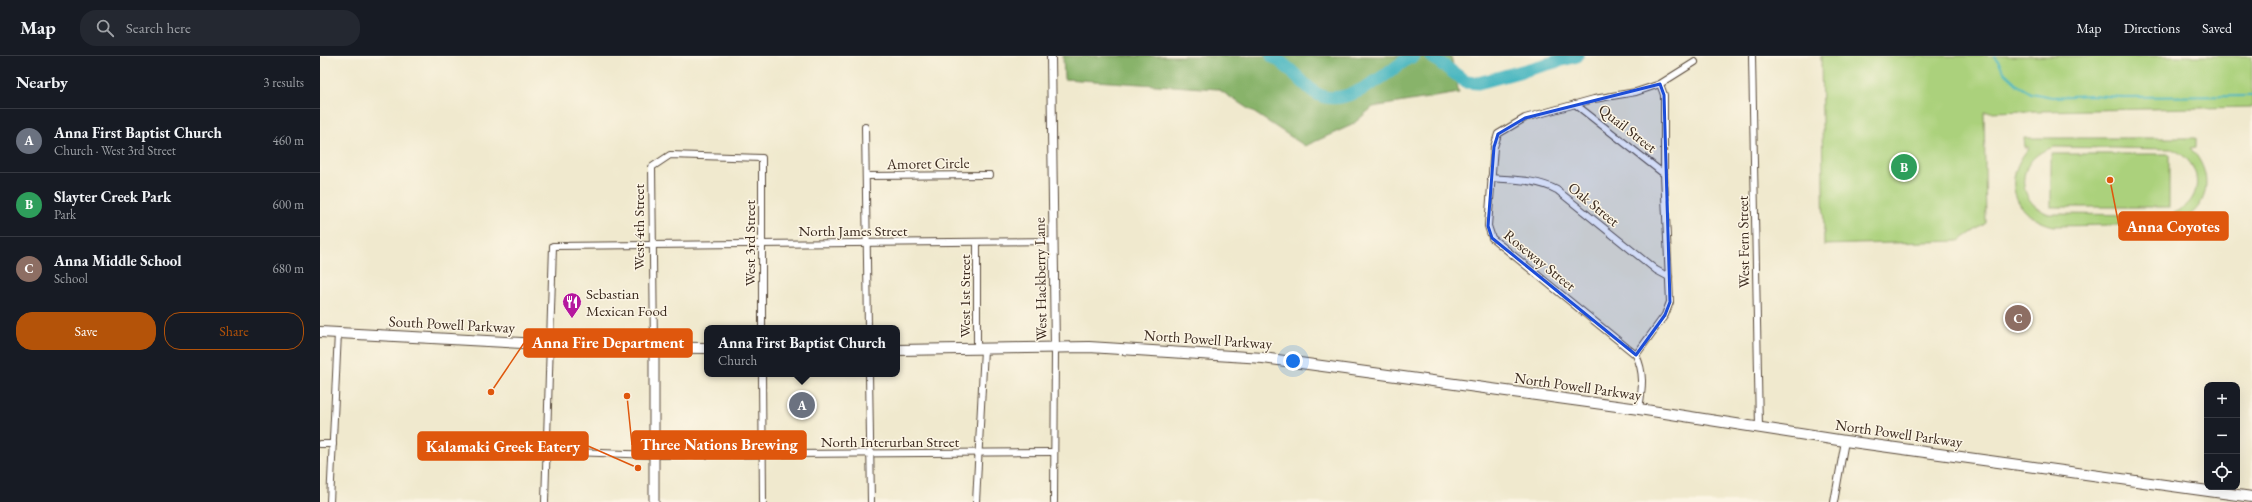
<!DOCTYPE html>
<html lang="en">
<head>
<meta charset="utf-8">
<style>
	body { margin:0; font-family:"EB Garamond",serif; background:#242831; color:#f1f3f6 }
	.controls { position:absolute; right:12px; bottom:12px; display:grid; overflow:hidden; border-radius:8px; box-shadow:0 4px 16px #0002 }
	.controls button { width:36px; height:36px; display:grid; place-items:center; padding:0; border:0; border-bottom:1px solid #363941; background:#171b24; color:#f1f3f6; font:20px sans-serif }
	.you { position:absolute; left:973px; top:305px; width:14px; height:14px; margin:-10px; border:3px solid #fff; border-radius:50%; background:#1a73e8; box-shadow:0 0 0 6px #1a73e833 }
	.badge { display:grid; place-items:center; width:26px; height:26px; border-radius:50%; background:#b45309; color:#fff; font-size:13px; font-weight:700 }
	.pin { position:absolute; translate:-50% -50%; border:2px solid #fff; box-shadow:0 1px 4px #0006 }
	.popup { position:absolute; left:384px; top:269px; width:196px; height:52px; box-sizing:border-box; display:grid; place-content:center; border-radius:8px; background:#171b24; filter:drop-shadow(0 1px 3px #0005); font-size:13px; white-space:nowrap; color:#9ea1a6 }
	.popup b { font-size:15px; color:#f1f3f6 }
	.popup::after { content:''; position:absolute; left:50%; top:100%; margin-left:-8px; border:8px solid transparent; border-top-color:#171b24 }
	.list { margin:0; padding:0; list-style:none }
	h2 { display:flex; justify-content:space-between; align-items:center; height:52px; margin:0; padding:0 16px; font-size:17px }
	h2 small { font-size:13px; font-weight:400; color:#9ea1a6 }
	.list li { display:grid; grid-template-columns:26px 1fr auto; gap:12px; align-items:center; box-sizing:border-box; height:64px; padding:0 16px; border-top:1px solid #363941 }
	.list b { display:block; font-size:15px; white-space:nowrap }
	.list p { margin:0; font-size:13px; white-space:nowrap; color:#9ea1a6 }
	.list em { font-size:13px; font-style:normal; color:#9ea1a6 }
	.actions { display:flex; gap:8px; padding:12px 16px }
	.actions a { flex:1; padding:9px 0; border:1px solid #b45309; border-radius:16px; text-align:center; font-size:14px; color:#b45309 }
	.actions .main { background:#b45309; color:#fff }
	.icon { flex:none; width:22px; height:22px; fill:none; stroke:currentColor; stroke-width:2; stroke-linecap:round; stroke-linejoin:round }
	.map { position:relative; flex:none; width:1932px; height:446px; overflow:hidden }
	header { display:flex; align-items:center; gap:24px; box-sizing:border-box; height:56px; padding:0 20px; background:#171b24; border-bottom:1px solid #363941 }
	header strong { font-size:19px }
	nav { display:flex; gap:22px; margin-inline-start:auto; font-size:14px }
	.search { width:280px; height:36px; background:#242831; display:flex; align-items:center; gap:10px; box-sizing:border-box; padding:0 14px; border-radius:16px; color:#9ea1a6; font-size:15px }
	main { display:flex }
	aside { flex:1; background:#171b24 }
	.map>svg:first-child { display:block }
	.green { fill:#abd17b; stroke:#737e4c; fill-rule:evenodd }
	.forest { fill:#88b36b; stroke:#626e44 }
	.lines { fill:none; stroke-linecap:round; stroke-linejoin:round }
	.stream { stroke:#47b6c0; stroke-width:2 }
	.river { stroke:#47b6c0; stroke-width:13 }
	.minor-casing { stroke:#564738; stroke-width:8 }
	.tertiary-casing { stroke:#564738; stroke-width:10 }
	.secondary-casing { stroke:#564738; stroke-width:11 }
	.primary-casing { stroke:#564738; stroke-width:12 }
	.minor { stroke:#fff; stroke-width:6 }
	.tertiary { stroke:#fff; stroke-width:8 }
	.secondary { stroke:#fff; stroke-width:9 }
	.primary { stroke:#fff; stroke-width:10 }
	.marked { fill:#1d4ed8; fill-opacity:0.2; stroke:#1d4ed8; stroke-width:3; stroke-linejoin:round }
	.labels { text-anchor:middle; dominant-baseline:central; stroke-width:3; stroke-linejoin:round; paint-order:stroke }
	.street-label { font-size:15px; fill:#3b2a1e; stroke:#fcf5e5 }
	.poi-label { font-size:15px; fill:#3b2a1e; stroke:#fcf5e5; text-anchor:start }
	.leader { fill:none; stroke:#df570d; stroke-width:1.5 }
	.callout-dot { fill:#df570d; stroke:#fcf5e5; stroke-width:1.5 }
	.callout { fill:#df570d; stroke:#df570d; stroke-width:1.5 }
	.callout-label { font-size:16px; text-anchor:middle; font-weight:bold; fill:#fff }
</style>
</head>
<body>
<header>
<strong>Map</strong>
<div class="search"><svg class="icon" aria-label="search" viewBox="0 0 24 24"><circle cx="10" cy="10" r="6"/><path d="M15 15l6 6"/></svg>Search here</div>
<nav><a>Map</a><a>Directions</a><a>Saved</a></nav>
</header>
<main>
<aside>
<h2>Nearby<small>3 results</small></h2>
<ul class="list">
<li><span class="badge" style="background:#6b7280">A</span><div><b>Anna First Baptist Church</b><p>Church · West 3rd Street</p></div><em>460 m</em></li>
<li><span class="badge" style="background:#2e9e5b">B</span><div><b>Slayter Creek Park</b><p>Park</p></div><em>600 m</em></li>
<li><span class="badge" style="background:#8d6e63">C</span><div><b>Anna Middle School</b><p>School</p></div><em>680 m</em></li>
</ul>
<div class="actions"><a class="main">Save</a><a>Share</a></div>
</aside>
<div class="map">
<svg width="1932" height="446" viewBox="0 0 1932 446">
	<rect width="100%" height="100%" fill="#fcf5e5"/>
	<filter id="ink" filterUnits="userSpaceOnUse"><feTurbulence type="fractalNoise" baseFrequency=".025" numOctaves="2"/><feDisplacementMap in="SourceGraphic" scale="8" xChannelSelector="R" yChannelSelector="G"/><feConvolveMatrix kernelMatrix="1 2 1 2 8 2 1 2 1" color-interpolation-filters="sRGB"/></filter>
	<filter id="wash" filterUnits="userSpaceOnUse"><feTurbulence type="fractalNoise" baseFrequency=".012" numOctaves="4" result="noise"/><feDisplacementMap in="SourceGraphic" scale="16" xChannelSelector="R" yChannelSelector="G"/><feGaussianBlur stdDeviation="0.9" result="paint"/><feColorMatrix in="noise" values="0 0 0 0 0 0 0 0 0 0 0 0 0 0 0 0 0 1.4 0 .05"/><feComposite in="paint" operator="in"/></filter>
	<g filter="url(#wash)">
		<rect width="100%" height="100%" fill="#f0e9ce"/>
		<g class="green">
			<path d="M1501,0H1932V51L1664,56L1666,167L1639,185L1504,189Z"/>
			<path d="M1704,82H1876V91L1870,92C1897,119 1889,158 1851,168L1734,170C1692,160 1681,122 1710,91H1705ZM1735,91L1852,93C1887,108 1884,151 1847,159L1729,158C1692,144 1697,99 1735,91Z"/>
			<rect x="1731" y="98" width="118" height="53"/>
		</g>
		<path class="forest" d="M743,0H1131L1139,37L1053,51L1032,69L985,90L898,33L744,23Z"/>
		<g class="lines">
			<path class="stream" d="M1675,0L1685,17L1699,30L1711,37L1732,41L1770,39L1803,41L1932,40"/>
			<g class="river">
				<path d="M952,0C968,9 979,24 994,36C1022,56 1065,19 1087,3L1094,0"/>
				<path d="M1111,0L1146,26L1158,27L1257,0"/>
			</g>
		</g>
	</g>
	<g filter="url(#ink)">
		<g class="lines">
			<defs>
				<g id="minor">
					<path d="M1432,0L1439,371"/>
					<path d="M1255,48L1344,118"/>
					<path d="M545,71L548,272"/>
					<path d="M546,120L670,119"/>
					<path d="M1171,122C1194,124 1216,123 1237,134L1336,214L1349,221"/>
					<path d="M334,292L332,111L350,99L442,102V272"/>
					<path d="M657,293V187"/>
					<path d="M1316,299L1172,182L1168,170L1174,91L1178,78L1205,62L1274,43L1316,36L1340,28L1375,6"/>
					<path d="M442,318L443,446"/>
					<path d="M549,318L551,446"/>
					<path d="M1319,353C1322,333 1325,318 1316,299L1345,259L1350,246L1344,118V39L1340,28"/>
					<path d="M0,388H13"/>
					<path d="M226,395L334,399L734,396"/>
					<path d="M10,446L18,277"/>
					<path d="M225,446L233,190L734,185"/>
					<path d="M656,446L664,293"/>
					<path d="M734,446L735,293"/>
					<path d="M1514,446L1525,385"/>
				</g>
				<path id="tertiary" d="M731,0L735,293"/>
				<path id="secondary" d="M334,292V446"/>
				<g id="primary">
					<path d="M0,276L277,291L387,292"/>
					<path d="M577,294L769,291L943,302L1319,353L1525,385L1932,441"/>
				</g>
			</defs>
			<use href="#minor" class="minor-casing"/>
			<use href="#tertiary" class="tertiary-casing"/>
			<use href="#secondary" class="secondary-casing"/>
			<use href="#primary" class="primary-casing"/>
			<use href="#minor" class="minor"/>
			<use href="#tertiary" class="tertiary"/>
			<use href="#secondary" class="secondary"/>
			<use href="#primary" class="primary"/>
		</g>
	</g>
	<path class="marked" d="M1340,28L1344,39L1350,246L1345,259L1316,299L1172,182L1168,170L1174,91L1178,78L1205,62Z"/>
	<defs>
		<symbol id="restaurant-pin" viewBox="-11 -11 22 30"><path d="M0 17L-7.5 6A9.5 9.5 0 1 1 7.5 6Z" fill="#b5179e" stroke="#fcf5e5"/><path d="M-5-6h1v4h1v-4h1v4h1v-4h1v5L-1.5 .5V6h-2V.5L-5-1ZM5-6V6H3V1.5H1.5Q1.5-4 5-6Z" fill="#fff"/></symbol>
	</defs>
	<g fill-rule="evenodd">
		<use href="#restaurant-pin" x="241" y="235" width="22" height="30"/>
	</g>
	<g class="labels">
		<g class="street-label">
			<text transform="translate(1308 72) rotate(38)">Quail Street</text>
			<text transform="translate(608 107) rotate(-1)">Amoret Circle</text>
			<text transform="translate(1274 148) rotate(39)">Oak Street</text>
			<text transform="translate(318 171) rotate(-90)">West 4th Street</text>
			<text x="533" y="174">North James Street</text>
			<text transform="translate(1423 186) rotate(-91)">West Fern Street</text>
			<text transform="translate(429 187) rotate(-90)">West 3rd Street</text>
			<text transform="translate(1220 204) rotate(39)">Roseway Street</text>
			<text transform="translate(720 223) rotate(-91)">West Hackberry Lane</text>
			<text transform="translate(644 240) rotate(-90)">West 1st Street</text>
			<text transform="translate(132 268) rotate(3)">South Powell Parkway</text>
			<text transform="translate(888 283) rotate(4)">North Powell Parkway</text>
			<text transform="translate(1258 330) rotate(8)">North Powell Parkway</text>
			<text transform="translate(1579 377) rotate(8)">North Powell Parkway</text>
			<text x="570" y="385">North Interurban Street</text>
		</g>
		<g class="poi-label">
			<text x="266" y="237">Sebastian<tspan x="266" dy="17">Mexican Food</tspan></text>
		</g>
	</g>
	<path class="leader" d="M1790 124L1799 170M171 336L204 287M307 340L312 389M318 412L268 390"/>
	<g class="callout-dot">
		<circle cx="1790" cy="124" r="4"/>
		<circle cx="171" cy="336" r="4"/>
		<circle cx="307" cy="340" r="4"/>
		<circle cx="318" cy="412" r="4"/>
	</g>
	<g class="callout">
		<rect x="1799" y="156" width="109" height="28" rx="4"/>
		<rect x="204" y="273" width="168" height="28" rx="4"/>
		<rect x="312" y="375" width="174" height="28" rx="4"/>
		<rect x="98" y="376" width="170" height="28" rx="4"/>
	</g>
	<g class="callout-label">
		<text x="1853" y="176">Anna Coyotes</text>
		<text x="288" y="292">Anna Fire Department</text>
		<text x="399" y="394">Three Nations Brewing</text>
		<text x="183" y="396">Kalamaki Greek Eatery</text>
	</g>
</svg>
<div class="controls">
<button>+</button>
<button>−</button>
<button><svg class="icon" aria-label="locate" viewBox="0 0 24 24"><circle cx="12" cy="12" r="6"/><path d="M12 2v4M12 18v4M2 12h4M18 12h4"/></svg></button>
</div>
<div class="you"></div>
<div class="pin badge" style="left:482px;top:349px;background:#6b7280">A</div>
<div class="popup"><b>Anna First Baptist Church</b>Church</div>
<div class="pin badge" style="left:1584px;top:111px;background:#2e9e5b">B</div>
<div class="pin badge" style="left:1698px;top:262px;background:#8d6e63">C</div>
</div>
</main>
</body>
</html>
